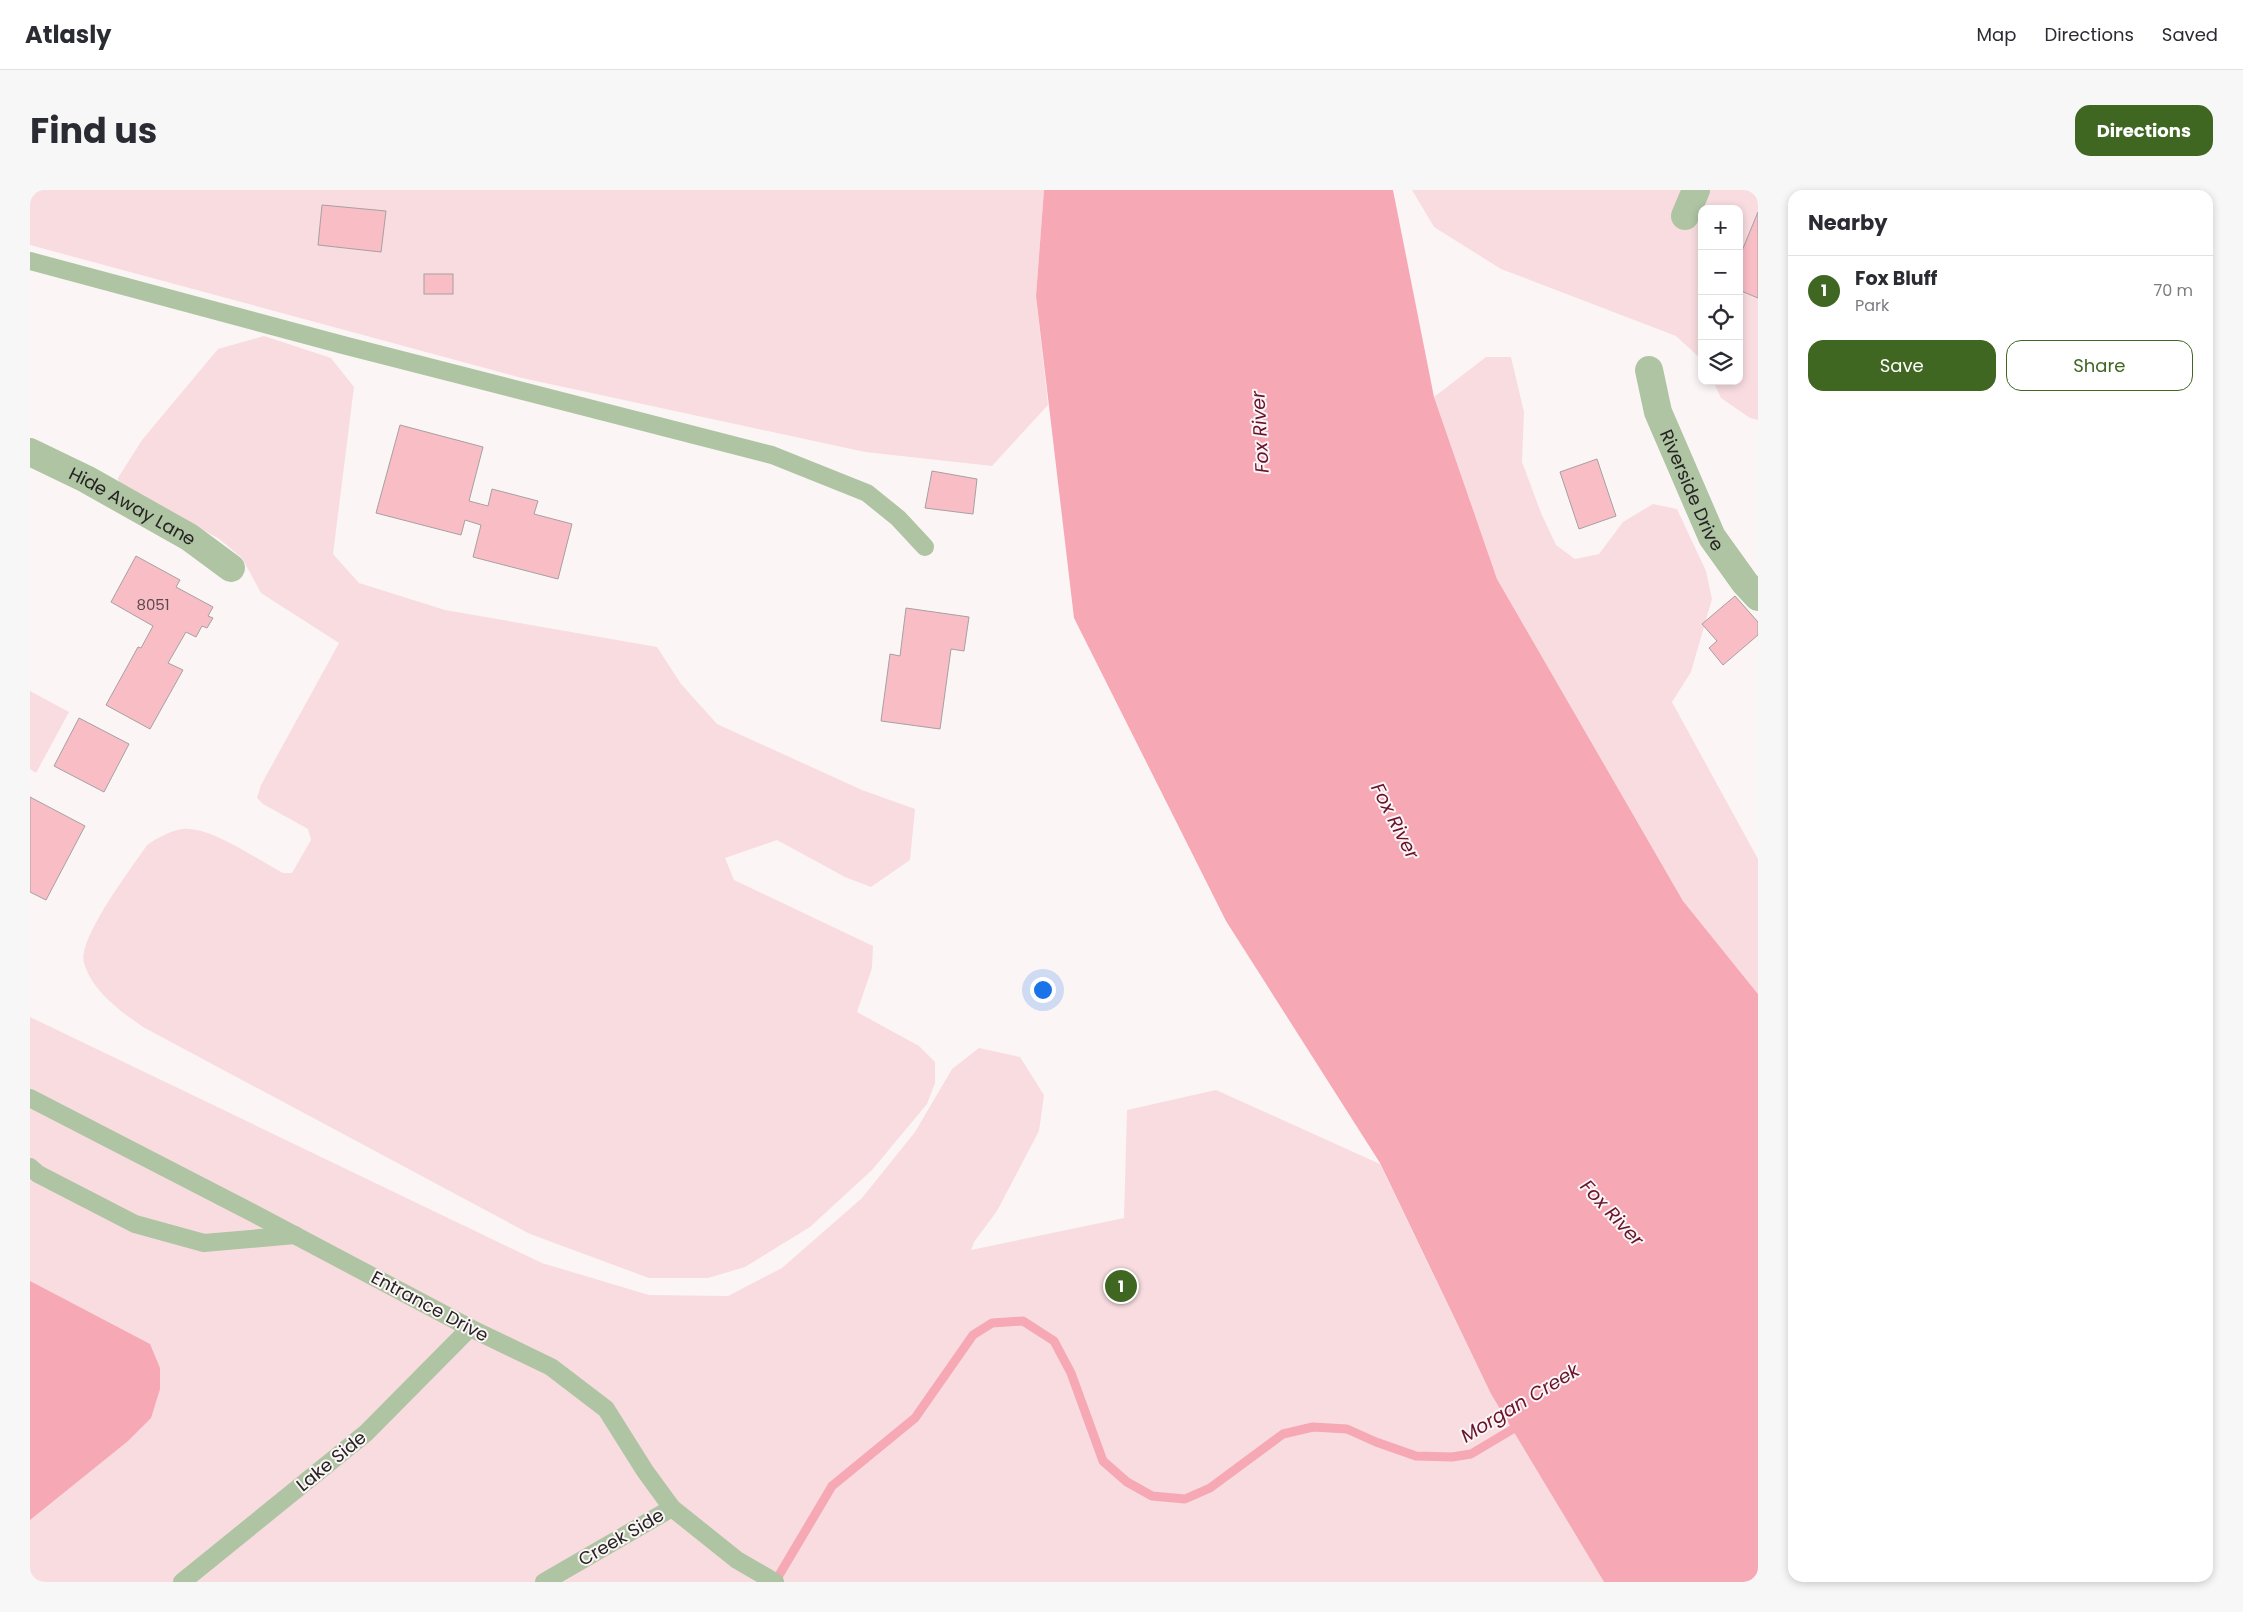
<!DOCTYPE html>
<html lang="en">
<head>
<meta charset="utf-8">
<style>
	body { margin:0; font-family:Poppins,sans-serif; background:#f7f7f7; color:#2b2b33 }
	.controls { position:absolute; right:15px; top:15px; display:grid; overflow:hidden; border-radius:10px; box-shadow:0 2px 8px #0003 }
	.controls button { width:45px; height:45px; display:grid; place-items:center; padding:0; border:0; border-bottom:1px solid #e1e1e2; background:#fff; color:#2b2b33; font:25px sans-serif }
	.you { position:absolute; left:1012px; top:799px; width:18px; height:18px; margin:-12px; border:4px solid #fff; border-radius:50%; background:#1a73e8; box-shadow:0 0 0 8px #1a73e833 }
	.badge { display:grid; place-items:center; width:32px; height:32px; border-radius:50%; background:#3f6722; color:#fff; font-size:16px; font-weight:700 }
	.pin { position:absolute; translate:-50% -50%; border:2px solid #fff; box-shadow:0 1px 5px #0006 }
	.list { margin:0; padding:0; list-style:none }
	h2 { display:flex; justify-content:space-between; align-items:center; height:65px; margin:0; padding:0 20px; font-size:21px }
	h2 small { font-size:16px; font-weight:400; color:#7c7c81 }
	.list li { display:grid; grid-template-columns:32px 1fr auto; gap:15px; align-items:center; box-sizing:border-box; height:70px; padding:0 20px; border-top:1px solid #e1e1e2 }
	.list b { display:block; font-size:19px; white-space:nowrap }
	.list p { margin:0; font-size:16px; white-space:nowrap; color:#7c7c81 }
	.list em { font-size:16px; font-style:normal; color:#7c7c81 }
	.actions { display:flex; gap:10px; padding:15px 20px }
	.actions a { flex:1; padding:11px 0; border:1px solid #3f6722; border-radius:15px; text-align:center; font-size:18px; color:#3f6722 }
	.actions .main { background:#3f6722; color:#fff }
	.icon { flex:none; width:28px; height:28px; fill:none; stroke:currentColor; stroke-width:2; stroke-linecap:round; stroke-linejoin:round }
	.map { position:relative; flex:none; width:1728px; height:1392px; overflow:hidden; border-radius:15px }
	header { display:flex; align-items:center; gap:30px; box-sizing:border-box; height:70px; padding:0 25px; background:#fff; border-bottom:1px solid #e1e1e2 }
	header strong { font-size:24px }
	nav { display:flex; gap:28px; margin-inline-start:auto; font-size:18px }
	.intro { display:flex; align-items:center; justify-content:space-between; box-sizing:border-box; height:120px; padding:0 30px }
	h1 { margin:0; font-size:35px }
	.button { padding:12px 22px; border-radius:15px; background:#3f6722; color:#fff; font-size:18px; font-weight:700 }
	main { display:flex; gap:30px; padding:0 30px }
	aside { flex:1; background:#fff; border-radius:15px; box-shadow:0 2px 8px #0003 }
	.map>svg:first-child { display:block }
	.green { fill:#f8dce0 }
	.water { fill:#f6a8b5 }
	.lines { fill:none; stroke-linecap:round; stroke-linejoin:round }
	.stream { stroke:#f6a8b5; stroke-width:9 }
	.building { fill:#f9bdc6; stroke:#a6a0a1 }
	.service { stroke:#aec4a2; stroke-width:18 }
	.minor { stroke:#aec4a2; stroke-width:28 }
	.labels { text-anchor:middle; dominant-baseline:central; stroke-width:4; stroke-linejoin:round; paint-order:stroke }
	.number-label { font-size:15px; fill:#5a4a4c }
	.street-label { font-size:18px; fill:#252323; stroke:#fcf5f6 }
	.water-label { font-size:19px; font-style:italic; fill:#67132c; stroke:#fcf5f6 }
</style>
</head>
<body>
<header>
<strong>Atlasly</strong>
<nav><a>Map</a><a>Directions</a><a>Saved</a></nav>
</header>
<div class="intro"><h1>Find us</h1><a class="button">Directions</a></div>
<main>
<div class="map">
<svg width="1728" height="1392" viewBox="0 0 1728 1392">
	<rect width="100%" height="100%" fill="#fcf5f6"/>
	<g class="green">
		<path d="M0,0H1014L1006,106L1018,215L962,276L835,262L492,188L0,55Z"/>
		<path d="M1382,0H1728V230L1720,228L1691,208L1683,191H1709V19H1672V170L1646,146L1471,79L1404,37Z"/>
		<path d="M234,146L301,168L324,197L303,364L329,393L415,420L627,457L651,494L687,534L832,600L885,619L880,670L841,697L815,687L747,650L695,668L704,690L843,756L842,778L827,822L889,856L905,872V893L897,914L842,980L780,1037L715,1077L678,1088H619L500,1044L113,837C89,820 63,802 54,773C47,749 103,676 117,655C127,648 140,641 152,639C179,635 228,670 253,683H262L281,650L278,639L233,614L227,608L231,595L309,453L231,403L212,368L188,348L90,297L88,288L112,250L188,159Z"/>
		<path d="M1456,167H1481L1494,222L1492,272L1511,323L1526,355L1545,369L1569,364L1593,332L1623,314L1647,319L1676,381L1682,409L1661,482L1642,512L1728,669V804L1653,711L1467,389L1404,207Z"/>
		<path d="M0,501L39,522L6,583L0,579Z"/>
		<path d="M0,827L512,1073L619,1105L698,1106L752,1078L832,1008L885,942L922,879L949,858L990,867L1014,905L1009,941L967,1021L944,1052L941,1060L1094,1028L1097,920L1186,900L1350,974L1461,1204L1574,1392H0Z"/>
	</g>
	<g class="water">
		<path d="M1014,0H1363L1404,207L1467,389L1653,711L1728,804V1392H1574L1461,1204L1350,973L1196,731L1044,428L1006,106Z"/>
		<path d="M0,1091L120,1154L130,1178V1199L121,1228L98,1251L0,1330Z"/>
	</g>
	<g class="lines">
		<path class="stream" d="M745,1392L802,1296L885,1228L943,1145L962,1133L993,1131L1024,1151L1041,1183L1073,1271L1097,1292L1122,1306L1155,1309L1180,1298L1253,1244L1283,1237L1317,1239L1346,1252L1386,1266L1422,1267L1441,1264L1493,1233"/>
	</g>
	<g class="building">
		<path d="M292,15L356,21L351,62L288,55Z"/>
		<path d="M1728,22V108L1709,100V68Z"/>
		<rect x="394" y="84" width="29" height="20"/>
		<path d="M370,235L453,257L439,311L458,316L462,299L508,311L504,324L542,334L528,389L443,367L451,335L435,330L431,345L346,323Z"/>
		<path d="M1567,269L1586,326L1549,339L1530,282Z"/>
		<path d="M902,281L947,289L943,324L895,318Z"/>
		<path d="M106,366L150,390L146,397L183,417L178,426L183,428L177,438L172,436L166,447L156,442L138,473L153,480L120,539L76,515L108,457L111,458L123,436L81,412Z"/>
		<path d="M1705,406L1728,432V445L1693,475L1679,458L1687,451L1672,434Z"/>
		<path d="M876,418L939,427L934,461L921,459L910,539L851,531L860,464L870,466Z"/>
		<path d="M49,528L99,554L74,602L24,576Z"/>
		<path d="M0,607L55,636L16,710L0,702Z"/>
	</g>
	<g class="lines">
		<g class="service">
			<path d="M0,71L313,155L742,265L837,303L868,328L895,357"/>
			<path d="M0,908L221,1022L440,1138L521,1177L576,1219L615,1281L642,1318L707,1370L745,1392"/>
			<path d="M0,977L8,984L105,1034L174,1053L265,1045"/>
			<path d="M152,1392L336,1243L440,1138"/>
			<path d="M514,1392L642,1318"/>
		</g>
		<g class="minor">
			<path d="M1655,26L1666,0"/>
			<path id="s1" d="M1619,180L1628,222L1682,347L1715,393L1728,407"/>
			<path id="s2" d="M0,262L56,289L159,347L201,378"/>
		</g>
	</g>
	<g class="labels">
		<g class="number-label">
			<text x="123" y="414">8051</text>
		</g>
		<g class="street-label">
			<text stroke="none"><textPath href="#s1" startOffset="128">Riverside Drive</textPath></text>
			<text stroke="none"><textPath href="#s2" startOffset="116">Hide Away Lane</textPath></text>
			<text transform="translate(400 1116) rotate(28)">Entrance Drive</text>
			<text transform="translate(301 1271) rotate(-39)">Lake Side</text>
			<text transform="translate(591 1347) rotate(-30)">Creek Side</text>
		</g>
		<g class="water-label">
			<text transform="translate(1230 242) rotate(-93)">Fox River</text>
			<text transform="translate(1365 631) rotate(63)">Fox River</text>
			<text transform="translate(1582 1023) rotate(47)">Fox River</text>
			<text transform="translate(1490 1213) rotate(-31)">Morgan Creek</text>
		</g>
	</g>
</svg>
<div class="controls">
<button>+</button>
<button>−</button>
<button><svg class="icon" aria-label="locate" viewBox="0 0 24 24"><circle cx="12" cy="12" r="6"/><path d="M12 2v4M12 18v4M2 12h4M18 12h4"/></svg></button>
<button><svg class="icon" aria-label="layers" viewBox="0 0 24 24"><path d="M12 4l9 5-9 5-9-5zM3 14l9 5 9-5"/></svg></button>
</div>
<div class="you"></div>
<div class="pin badge" style="left:1091px;top:1096px">1</div>
</div>
<aside>
<h2>Nearby<small></small></h2>
<ul class="list">
<li><span class="badge">1</span><div><b>Fox Bluff</b><p>Park</p></div><em>70 m</em></li>
</ul>
<div class="actions"><a class="main">Save</a><a>Share</a></div>
</aside>
</main>
</body>
</html>
